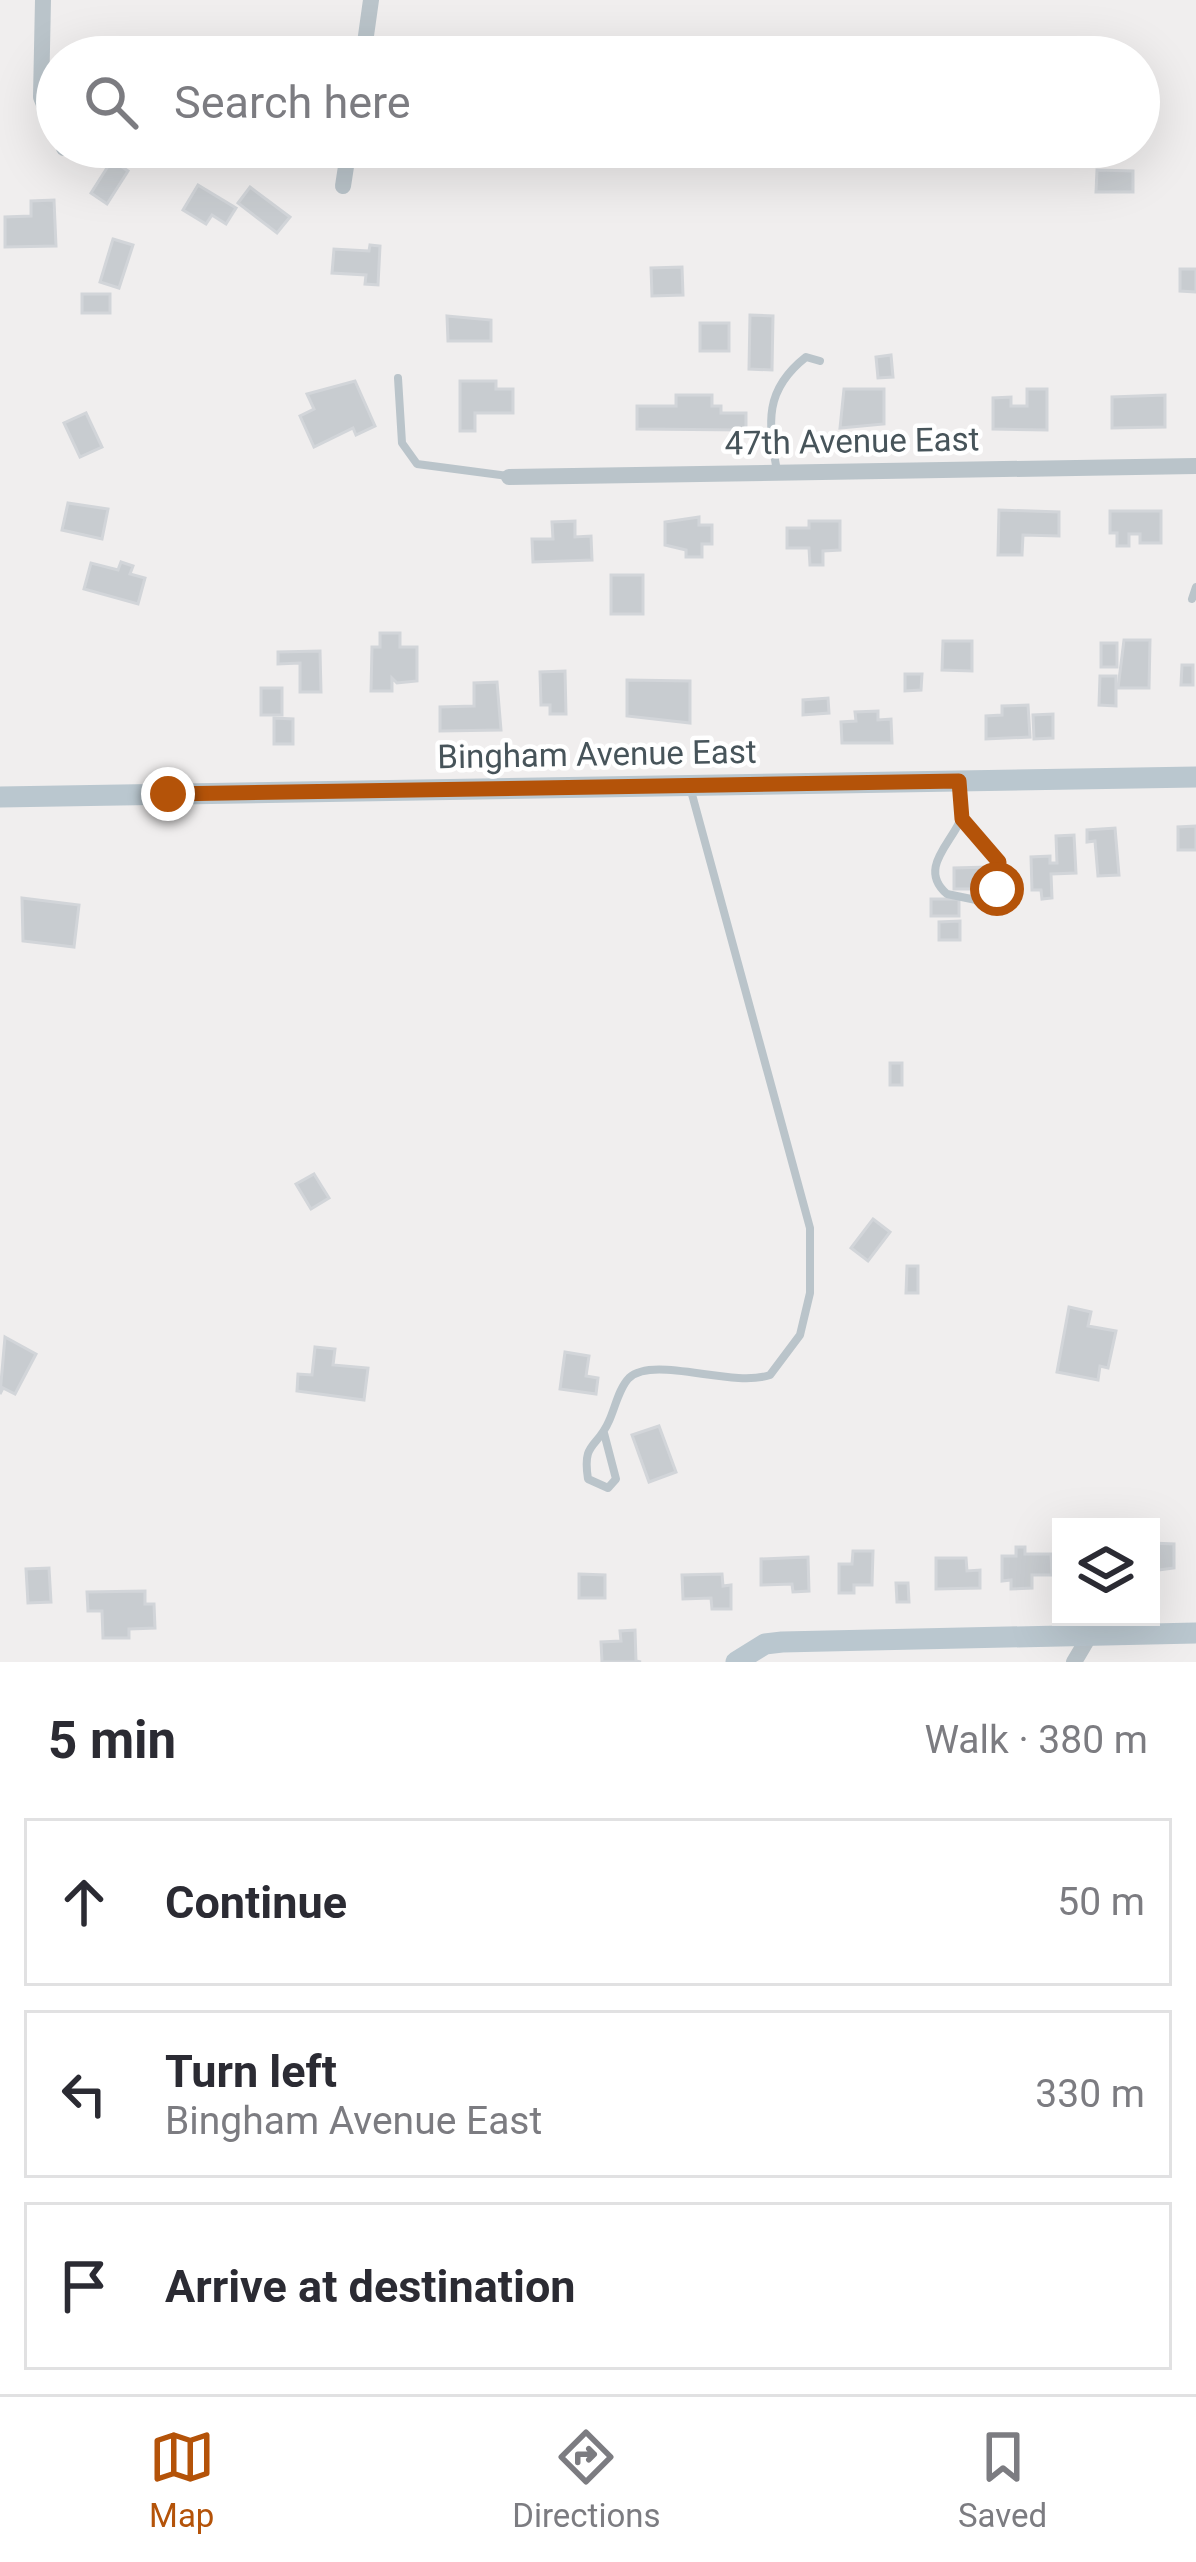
<!DOCTYPE html>
<html lang="en">
<head>
<meta charset="utf-8">
<style>
	body { margin:0; font-family:Roboto,sans-serif; background:#f7f7f7; color:#2b2b33 }
	.controls { position:absolute; right:36px; bottom:36px; display:grid; overflow:hidden; border-radius:0px; box-shadow:0 12px 48px #0002 }
	.controls button { width:108px; height:108px; display:grid; place-items:center; padding:0; border:0; border-bottom:3px solid #e1e1e2; background:#fff; color:#2b2b33; font:60px sans-serif }
	.stop { position:absolute; width:36px; height:36px; margin:-27px; border:9px solid #b45309; border-radius:50%; background:#fff }
	.stop.end { background:#b45309; border-color:#fff; box-shadow:0 3px 12px #0008 }
	.list { margin:0; padding:0; list-style:none }
	h2 { display:flex; justify-content:space-between; align-items:center; height:156px; margin:0; padding:0 48px; font-size:51px }
	h2 small { font-size:39px; font-weight:400; color:#7c7c81 }
	.list li { display:grid; grid-template-columns:78px 1fr auto; gap:36px; align-items:center; box-sizing:border-box; height:168px; margin:0 24px 24px; padding:0 24px; border:3px solid #e1e1e2; border-radius:0px }
	.list b { display:block; font-size:45px; white-space:nowrap }
	.list p { margin:0; font-size:39px; white-space:nowrap; color:#7c7c81 }
	.list em { font-size:39px; font-style:normal; color:#7c7c81 }
	.icon { flex:none; width:66px; height:66px; fill:none; stroke:currentColor; stroke-width:2; stroke-linecap:round; stroke-linejoin:round }
	.map { position:relative; flex:none; width:1196px; height:1662px; overflow:hidden }
	.search { position:absolute; background:#fff; box-shadow:0 12px 48px #0002; left:36px; right:36px; top:36px; height:132px; display:flex; align-items:center; gap:30px; box-sizing:border-box; padding:0 42px; border-radius:66px; color:#7c7c81; font-size:45px }
	.sheet { height:732px; background:#fff }
	nav { display:flex; justify-content:space-around; align-items:center; box-sizing:border-box; height:168px; border-top:3px solid #e1e1e2; background:#fff; font-size:33px; color:#7c7c81 }
	nav a { display:grid; justify-items:center; gap:6px }
	nav .on { color:#b45309 }
	.map>svg:first-child { display:block }
	.building { fill:#c8ccd0; stroke:#d2d5d9; stroke-width:3 }
	.lines { fill:none; stroke-linecap:round; stroke-linejoin:round }
	.lane { stroke:#bac4ca; stroke-width:8 }
	.street { stroke:#bac4ca; stroke-width:16 }
	.secondary { stroke:#bac7cf; stroke-width:21 }
	.route { stroke:#b45309; stroke-width:15 }
	.labels { text-anchor:middle; dominant-baseline:central; stroke-width:9; stroke-linejoin:round; paint-order:stroke }
	.street-label { font-size:33px; fill:#47545a; stroke:#fff }
</style>
</head>
<body>
<div class="map">
<svg width="1196" height="1662" viewBox="0 0 1196 1662">
	<rect width="100%" height="100%" fill="#f0eeee"/>
	<g class="building">
		<path d="M112,160L128,171L107,204L91,193Z"/>
		<path d="M1097,170L1133,171V192H1096Z"/>
		<path d="M198,185L236,208L226,224L212,215L206,224L183,210Z"/>
		<path d="M250,187L290,217L277,233L238,203Z"/>
		<path d="M54,200L56,246L5,247V217L31,216V201Z"/>
		<path d="M113,239L133,245L119,288L100,282Z"/>
		<path d="M370,245L380,246L378,285L365,284L366,275L332,273L334,249L369,251Z"/>
		<path d="M682,267L683,295L652,296L651,268Z"/>
		<path d="M1180,269H1196V292L1180,291Z"/>
		<rect x="82" y="294" width="28" height="19"/>
		<path d="M750,315L773,316L772,370L749,369Z"/>
		<path d="M447,316L491,320V341H448Z"/>
		<rect x="700" y="323" width="29" height="28"/>
		<path d="M891,355L893,377L878,378L876,357Z"/>
		<path d="M355,381L375,426L356,435L353,428L314,447L300,416L314,409L307,394Z"/>
		<path d="M460,381H496V389H513V413H475V431H460Z"/>
		<path d="M844,389H884V424L840,428Z"/>
		<path d="M1027,389H1047V430L993,429V398L1011,397V406H1027Z"/>
		<path d="M676,395H712V406H721V413H746V430L637,429V406H676Z"/>
		<path d="M1165,395V427L1112,428V397Z"/>
		<path d="M86,413L102,447L80,457L64,423Z"/>
		<path d="M68,503L108,509L102,539L62,530Z"/>
		<path d="M999,510L1059,512V536L1023,535L1022,555H998Z"/>
		<path d="M1110,511H1161V543H1140V534H1129V546H1117V533H1110Z"/>
		<path d="M699,517V525H712V544H702V557H686V550L665,545V522Z"/>
		<path d="M575,521V537L591,536L592,560L533,562L532,539H553L552,522Z"/>
		<path d="M809,521H840V550L823,551V565H810L809,548H787V528H809Z"/>
		<path d="M121,562L133,566L130,574L145,578L138,604L84,589L91,563L118,570Z"/>
		<rect x="611" y="575" width="32" height="39"/>
		<path d="M380,633H400V647H417V681L397,683L392,678V691H371L372,647H380Z"/>
		<path d="M1124,640H1150L1149,688H1118Z"/>
		<path d="M943,641H972V671L942,670Z"/>
		<rect x="1101" y="643" width="16" height="24"/>
		<path d="M320,651L321,692H300V663L278,664V652Z"/>
		<path d="M1182,665H1193V685H1181Z"/>
		<path d="M565,671L566,714H550V705H541L540,672Z"/>
		<path d="M905,674H922L921,690L905,691Z"/>
		<path d="M1100,676H1116V706L1099,705Z"/>
		<path d="M627,680L690,681V723L627,716Z"/>
		<path d="M497,682L501,730L440,731V707L474,706V683Z"/>
		<rect x="261" y="688" width="21" height="27"/>
		<path d="M828,698L829,713L803,715V700Z"/>
		<path d="M1028,705L1030,737L986,739V716L1002,715V706Z"/>
		<path d="M878,711V720L891,719L892,743H842L841,722L856,721L855,712Z"/>
		<path d="M1053,714V738L1034,739L1033,715Z"/>
		<path d="M274,718L293,719V744H274Z"/>
		<path d="M1196,826V850H1178V827Z"/>
		<path d="M1115,828L1119,875L1098,876L1095,841L1087,842V830Z"/>
		<path d="M1074,835L1076,873L1051,874L1052,898L1042,899L1041,890H1032L1031,857L1050,856V863H1057L1056,836Z"/>
		<path d="M988,867V889H954V868Z"/>
		<path d="M22,898L79,905L74,947L23,941Z"/>
		<rect x="931" y="899" width="28" height="17"/>
		<path d="M960,921V940H939V922Z"/>
		<rect x="890" y="1063" width="12" height="22"/>
		<path d="M314,1174L329,1198L311,1209L296,1184Z"/>
		<path d="M873,1219L890,1232L868,1261L851,1248Z"/>
		<path d="M907,1266H918V1293H906Z"/>
		<path d="M1069,1307L1091,1312L1088,1326L1116,1331L1108,1368L1100,1366L1098,1380L1057,1372Z"/>
		<path d="M5,1337L36,1354L15,1394L3,1388L0,1394Z"/>
		<path d="M315,1347L335,1349L333,1365L368,1368L364,1400L297,1391L298,1374L312,1375Z"/>
		<path d="M565,1352L589,1356L586,1376L598,1378L596,1394L560,1389Z"/>
		<path d="M659,1426L676,1472L649,1482L632,1435Z"/>
		<path d="M1151,1543L1174,1544V1568L1151,1571Z"/>
		<path d="M1016,1547H1025V1554H1051L1052,1575H1032V1588L1011,1589V1580L1002,1581V1556H1016Z"/>
		<path d="M853,1551H873L872,1585H854V1593H839V1564H852Z"/>
		<path d="M808,1557L809,1591L793,1592L792,1584L761,1585V1559Z"/>
		<path d="M936,1558H966L967,1571L980,1570V1588L936,1589Z"/>
		<path d="M49,1568L51,1602L28,1603L26,1569Z"/>
		<path d="M579,1574L605,1575V1598H579Z"/>
		<path d="M722,1574L723,1586L731,1585V1609H712L711,1598L683,1599L682,1575Z"/>
		<path d="M896,1583H908L909,1602H897Z"/>
		<path d="M145,1591V1604H154L155,1628L129,1629V1638H103L102,1611H88L87,1592Z"/>
		<path d="M635,1630L636,1661L641,1662H602L601,1642L621,1641L620,1631Z"/>
	</g>
	<g class="lines">
		<g class="lane">
			<path d="M398,378L402,443L417,464L508,476"/>
			<path d="M777,471C768,422 764,390 806,357L820,361"/>
			<path d="M1192,599L1196,587"/>
			<path d="M959,782C960,795 964,812 959,823C948,846 919,870 947,894L981,901L997,889L999,863L961,819"/>
			<path d="M604,1433L616,1479L608,1488L588,1479C582,1441 597,1449 609,1421C615,1408 619,1388 629,1378C654,1355 731,1388 770,1375L800,1335L810,1293V1228L690,787"/>
		</g>
		<g class="street">
			<path d="M43,0L41,97L57,137"/>
			<path d="M363,57L371,0"/>
			<path d="M64,147V148"/>
			<path d="M343,186L349,147"/>
			<path d="M509,477L1196,466"/>
			<path d="M1074,1662L1090,1635"/>
		</g>
		<g class="secondary">
			<path d="M0,797L1196,777"/>
			<path d="M736,1662L765,1644L782,1642L1196,1633"/>
		</g>
	</g>
	<g class="lines">
		<path class="route" d="M168,794L959,781L962,819L999,862L997,889"/>
	</g>
	<g class="labels">
		<g class="street-label">
			<text transform="translate(852 441) rotate(-1)">47th Avenue East</text>
			<text transform="translate(597 754) rotate(-1)">Bingham Avenue East</text>
		</g>
	</g>
</svg>
<div class="controls">
<button><svg class="icon" aria-label="layers" viewBox="0 0 24 24"><path d="M12 4l9 5-9 5-9-5zM3 14l9 5 9-5"/></svg></button>
</div>
<div class="stop" style="left:997px;top:889px"></div>
<div class="stop end" style="left:168px;top:794px"></div>
<div class="search"><svg class="icon" aria-label="search" viewBox="0 0 24 24"><circle cx="10" cy="10" r="6"/><path d="M15 15l6 6"/></svg>Search here</div>
</div>
<section class="sheet">
<h2>5 min<small>Walk · 380 m</small></h2>
<ul class="list">
<li><svg class="icon" aria-label="ahead" viewBox="0 0 24 24"><path d="M12 20V5M6 11l6-6 6 6"/></svg><div><b>Continue</b></div><em>50 m</em></li>
<li><svg class="icon" aria-label="left" viewBox="0 0 24 24"><path d="M17 20v-9H6M10 6l-5 5 5 5"/></svg><div><b>Turn left</b><p>Bingham Avenue East</p></div><em>330 m</em></li>
<li><svg class="icon" aria-label="arrive" viewBox="0 0 24 24"><path d="M6 21V4h12l-3 4 3 4H6"/></svg><div><b>Arrive at destination</b></div></li>
</ul>
</section>
<nav>
<a class="on"><svg class="icon" aria-label="map" viewBox="0 0 24 24"><path d="M3 6l6-2 6 2 6-2v14l-6 2-6-2-6 2zM9 4v14M15 6v14"/></svg>Map</a>
<a><svg class="icon" aria-label="directions" viewBox="0 0 24 24"><path d="M12 3l9 9-9 9-9-9zM9 14v-3h6M13 9l2 2-2 2"/></svg>Directions</a>
<a><svg class="icon" aria-label="saved" viewBox="0 0 24 24"><path d="M7 4h10v16l-5-4-5 4z"/></svg>Saved</a>
</nav>
</body>
</html>
